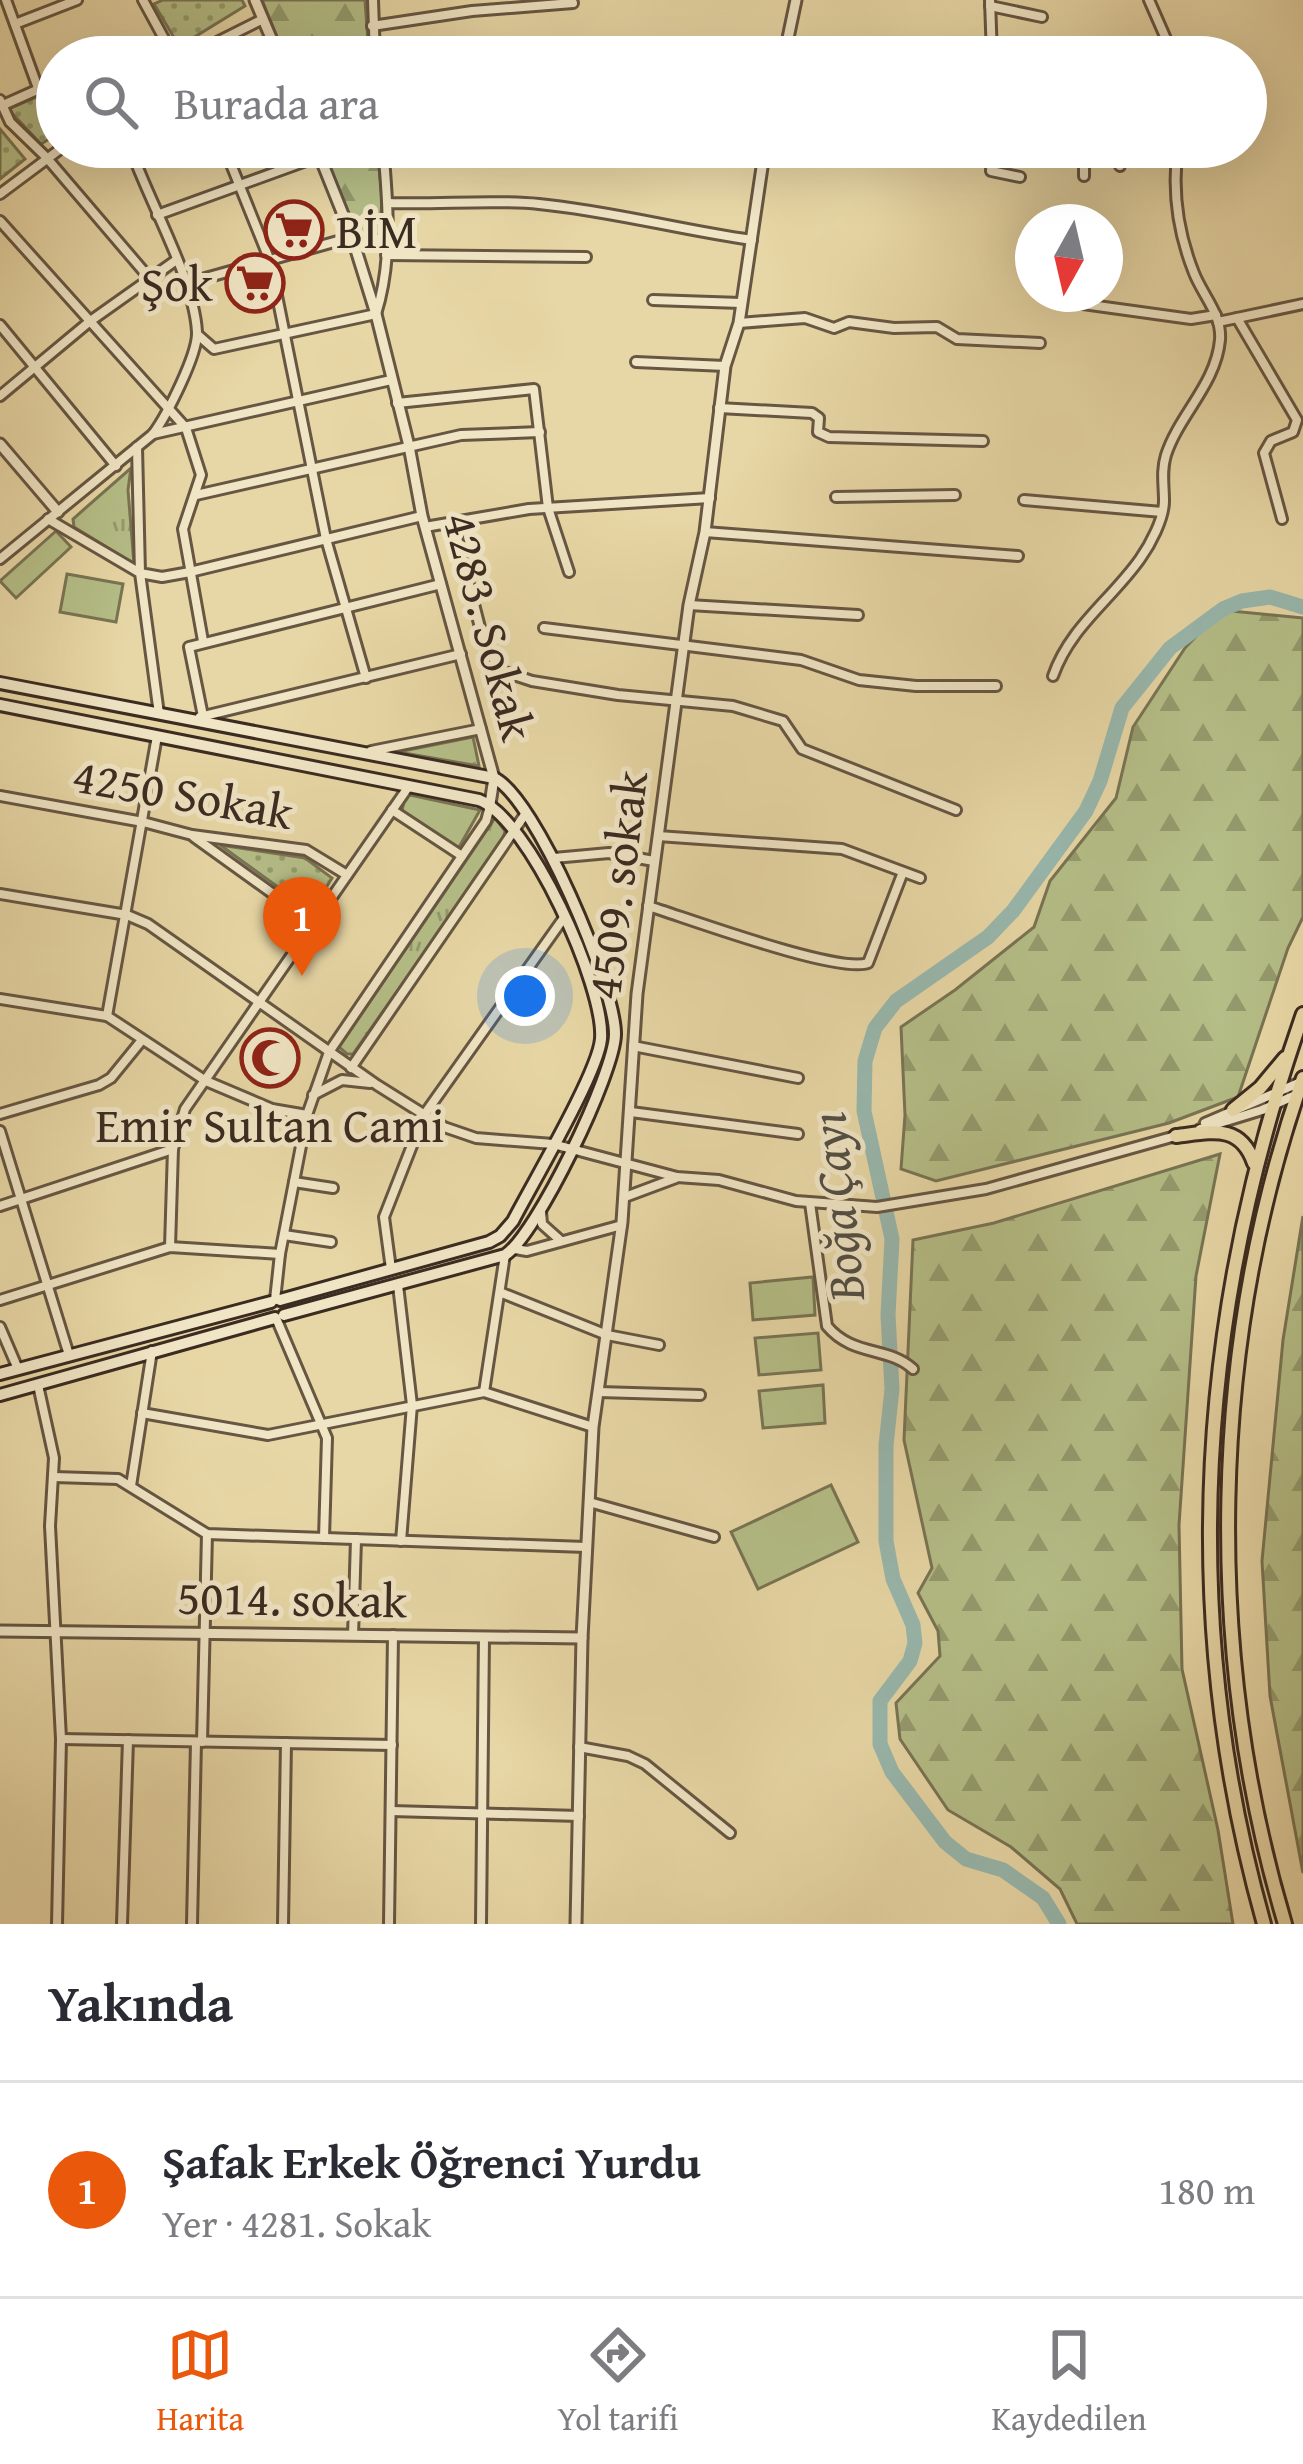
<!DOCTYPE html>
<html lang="tr">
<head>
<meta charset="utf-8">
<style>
	body { margin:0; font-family:"Gentium Book Plus",serif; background:#f2f2f3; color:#2b2b33 }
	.compass { position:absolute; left:1015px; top:204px; width:108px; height:108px; border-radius:50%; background:#fff; box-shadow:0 12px 48px #0002; rotate:188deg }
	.you { position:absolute; left:525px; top:996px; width:42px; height:42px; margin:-30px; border:9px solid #fff; border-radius:50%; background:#1a73e8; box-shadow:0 0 0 18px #1a73e833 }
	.badge { display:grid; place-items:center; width:78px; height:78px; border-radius:50%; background:#ea580c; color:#fff; font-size:39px; font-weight:700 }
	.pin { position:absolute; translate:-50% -99px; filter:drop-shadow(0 3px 6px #0008) }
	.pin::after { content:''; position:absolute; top:63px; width:42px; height:36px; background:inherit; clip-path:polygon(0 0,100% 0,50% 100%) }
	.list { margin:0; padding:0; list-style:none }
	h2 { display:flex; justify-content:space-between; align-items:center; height:156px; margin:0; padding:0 48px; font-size:51px }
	h2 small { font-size:39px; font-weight:400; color:#7c7c81 }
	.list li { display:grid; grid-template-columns:78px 1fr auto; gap:36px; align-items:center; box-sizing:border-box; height:216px; padding:0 48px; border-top:3px solid #e1e1e2 }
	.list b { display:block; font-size:45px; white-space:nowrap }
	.list p { margin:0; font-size:39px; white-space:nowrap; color:#7c7c81 }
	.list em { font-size:39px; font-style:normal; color:#7c7c81 }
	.icon { flex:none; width:66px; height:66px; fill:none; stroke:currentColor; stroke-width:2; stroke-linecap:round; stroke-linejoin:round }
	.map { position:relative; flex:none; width:1303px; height:1924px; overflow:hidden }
	.search { position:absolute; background:#fff; box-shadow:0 12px 48px #0002; left:36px; right:36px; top:36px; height:132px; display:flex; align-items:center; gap:30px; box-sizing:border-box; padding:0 42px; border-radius:66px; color:#7c7c81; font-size:45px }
	.sheet { height:372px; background:#fff }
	nav { display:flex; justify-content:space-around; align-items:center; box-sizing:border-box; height:168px; border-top:3px solid #e1e1e2; background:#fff; font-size:33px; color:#7c7c81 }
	nav a { display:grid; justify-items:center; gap:6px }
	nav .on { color:#ea580c }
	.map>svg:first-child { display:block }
	.grass { fill:url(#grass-tufts); stroke:#787454; stroke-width:3 }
	.forest { fill:url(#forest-firs); stroke:#787454; stroke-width:3 }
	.park { fill:url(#park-dots); stroke:#787454; stroke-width:3 }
	.garden { fill:#b5be87; stroke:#787454; stroke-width:3 }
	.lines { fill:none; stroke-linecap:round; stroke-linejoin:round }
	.river { stroke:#98b8ae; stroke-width:15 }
	.minor-casing { stroke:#665642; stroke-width:14 }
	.tertiary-casing { stroke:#665642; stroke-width:15 }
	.secondary-casing { stroke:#3b2b21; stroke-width:16 }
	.trunk-casing { stroke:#3b2b21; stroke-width:18 }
	.minor { stroke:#f0e5c5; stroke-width:8 }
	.tertiary { stroke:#f0e5c5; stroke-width:9 }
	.secondary { stroke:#f0e5c5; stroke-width:10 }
	.trunk { stroke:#e8d7a6; stroke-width:12 }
	.labels { text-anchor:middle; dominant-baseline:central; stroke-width:10; stroke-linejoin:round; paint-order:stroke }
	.poi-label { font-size:48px; fill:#3b2b21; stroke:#f0e5c5; text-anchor:start }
	.street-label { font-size:48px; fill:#3b2b21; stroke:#f0e5c5 }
	.water-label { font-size:51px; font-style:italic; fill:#524e44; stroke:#f0e5c5 }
</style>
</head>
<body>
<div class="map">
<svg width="1303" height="1924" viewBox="0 0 1303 1924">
	<defs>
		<pattern id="grass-tufts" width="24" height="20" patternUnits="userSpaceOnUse" patternTransform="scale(3)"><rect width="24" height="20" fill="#b5be87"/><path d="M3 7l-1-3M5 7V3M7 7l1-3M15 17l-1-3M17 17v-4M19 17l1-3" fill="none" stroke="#949b6e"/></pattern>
		<pattern id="forest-firs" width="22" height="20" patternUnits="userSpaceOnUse" patternTransform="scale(3)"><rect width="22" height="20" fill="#b5be87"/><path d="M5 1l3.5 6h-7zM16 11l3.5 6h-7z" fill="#949b6e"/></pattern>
		<pattern id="park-dots" width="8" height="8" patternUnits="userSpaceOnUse" patternTransform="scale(3)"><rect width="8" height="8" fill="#b5be87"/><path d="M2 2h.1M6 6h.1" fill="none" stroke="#949b6e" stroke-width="1.8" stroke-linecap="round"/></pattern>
	</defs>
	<rect width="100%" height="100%" fill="#e8d7a6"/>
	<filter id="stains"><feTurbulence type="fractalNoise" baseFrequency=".00167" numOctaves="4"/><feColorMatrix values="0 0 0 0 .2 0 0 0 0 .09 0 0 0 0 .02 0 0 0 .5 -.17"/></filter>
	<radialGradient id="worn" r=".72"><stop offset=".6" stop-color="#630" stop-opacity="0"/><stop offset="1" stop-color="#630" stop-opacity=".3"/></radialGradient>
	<g class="grass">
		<path d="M131,468L128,490L134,564L74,527L73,519Z"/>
		<path d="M473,737L479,766L398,752Z"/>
		<path d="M410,795L480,810L458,849L402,811L405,796Z"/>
		<path d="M495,818L505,831L502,843L353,1054H347L339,1047Z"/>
	</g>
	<g class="forest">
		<path d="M262,0H365L369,57H285Z"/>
		<path d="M322,147H377L382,198L380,233L356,231Z"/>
		<path d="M1221,610L1303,618V917L1288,948L1238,1097L1169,1123L936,1181L901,1169L905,1115L901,1027L955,990L1034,927L1050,881L1116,798L1133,727L1185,648Z"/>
		<path d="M1220,1154L1196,1276L1179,1525L1182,1669L1218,1830L1233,1924H1077L1060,1889L1011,1847L948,1810L900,1739L896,1703L940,1656L938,1631L918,1593L932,1568L904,1440L913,1240L994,1223Z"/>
		<path d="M1303,1216V1873L1270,1696L1262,1561L1283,1340Z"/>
	</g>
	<g class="park">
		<path d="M163,0H242L245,6L193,38L182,51L154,4Z"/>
		<path d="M57,88V134L41,144L8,109Z"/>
		<path d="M0,129L25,159L0,179Z"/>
		<path d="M220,845L305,858L332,878L311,911Z"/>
	</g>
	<g class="garden">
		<path d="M56,531L71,547L16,598L0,581Z"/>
		<path d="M67,574L123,584L116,622L60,612Z"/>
		<path d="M813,1277L815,1315L753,1320L750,1283Z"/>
		<path d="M818,1333L821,1370L759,1375L755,1338Z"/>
		<path d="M823,1385L825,1423L763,1428L759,1391Z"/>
		<path d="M831,1485L858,1542L758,1589L731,1532Z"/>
	</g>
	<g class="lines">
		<path class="river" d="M1059,1924L1043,1898L1003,1870L966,1859L945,1842L892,1772L880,1744V1701L910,1661L915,1643L913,1625L893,1579L886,1541V1445L892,1389L888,1315L892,1239L864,1111L865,1061L875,1028L896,1001L988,937L1013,911L1086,811L1100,781L1122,708L1170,648L1223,609L1242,601L1270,597L1303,607"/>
		<defs>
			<g id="minor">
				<path d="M6,0L38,88"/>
				<path d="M143,0L174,57"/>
				<path d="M373,0L375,57"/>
				<path d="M990,0L992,57"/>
				<path d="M1149,0L1174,57"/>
				<path d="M990,6L1042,17"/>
				<path d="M15,24L77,0"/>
				<path d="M372,26L472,11L573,3"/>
				<path d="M120,57L163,40"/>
				<path d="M187,57L263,19"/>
				<path d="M0,100L10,122L46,157L151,280"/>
				<path d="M1,106L57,81"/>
				<path d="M224,147L270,261L326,539L366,678"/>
				<path d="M992,147L991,171L1020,177"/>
				<path d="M1084,147V176"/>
				<path d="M133,157L157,147"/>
				<path d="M1120,166L1123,147"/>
				<path d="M0,194L63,147"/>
				<path d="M389,203C437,205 493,199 539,204C611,211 680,230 752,240"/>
				<path d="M157,215L320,156"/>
				<path d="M0,221L186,428L201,475L183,529L203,641"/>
				<path d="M386,255L586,257"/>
				<path d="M184,284L352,237L386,240"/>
				<path d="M653,300L741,303"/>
				<path d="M1083,304L1191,319L1216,315"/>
				<path d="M1237,318L1297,420L1293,432L1271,441L1264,453L1282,519"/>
				<path d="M1218,322L1303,304"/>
				<path d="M739,323L805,318L834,328L849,322L894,328L937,327L957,339L1040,343"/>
				<path d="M0,325L116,466"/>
				<path d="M198,335L214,349L376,314C393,261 388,202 383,147"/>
				<path d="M636,362L725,366"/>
				<path d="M0,396L89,322L175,261"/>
				<path d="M397,403L534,389L548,508L569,572"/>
				<path d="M719,408L812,413L819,418L818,432L829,437L983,441"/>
				<path d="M153,434L391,380"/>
				<path d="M137,447L140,573L162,577L190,572L422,516"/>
				<path d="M196,495L461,435L540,432"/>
				<path d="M836,497L955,495"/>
				<path d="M1024,500L1162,512"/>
				<path d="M48,519L140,573L159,714"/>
				<path d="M453,522L485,647L502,671L532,681L618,695L733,706L783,721L802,749L956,810"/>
				<path d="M425,527L529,509L710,498"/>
				<path d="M705,532L1018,556"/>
				<path d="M0,559L153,434C167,415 198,354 197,332C194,278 148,200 130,147"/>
				<path d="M689,605L858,615"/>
				<path d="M544,628L801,660L859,680L916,686H996"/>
				<path d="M1053,676C1070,627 1111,600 1140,559C1150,545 1164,519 1164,501C1164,485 1161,471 1166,455C1179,415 1216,384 1220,340C1222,314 1203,296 1194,273C1178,233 1172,189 1178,147"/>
				<path d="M203,716L189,647L441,584"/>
				<path d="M200,717L461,654"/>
				<path d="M371,751L481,729"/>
				<path d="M0,796L143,822L192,835L306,850L347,875"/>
				<path d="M392,810L462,856"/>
				<path d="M658,836L842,849L920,878"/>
				<path d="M194,837L315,924"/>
				<path d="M554,858L609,853L654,861"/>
				<path d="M0,894L127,915L148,924L377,1085L444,1127L476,1138L553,1144L677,1177L719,1180L796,1201L877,1207L986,1189L1179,1135"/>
				<path d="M648,906C687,918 838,974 868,963L903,872"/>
				<path d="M0,999L107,1016L206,1081L272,1109L307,1115"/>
				<path d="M107,1016L157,736"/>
				<path d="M633,1046L798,1078"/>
				<path d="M351,1068L526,813"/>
				<path d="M313,1095L342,1080L370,1083"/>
				<path d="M631,1112L798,1134"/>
				<path d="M0,1114L99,1085L111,1078L142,1040"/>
				<path d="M1205,1123L1301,1082"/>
				<path d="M1200,1129L1262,1110L1298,1094"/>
				<path d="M0,1131L69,1355"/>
				<path d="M294,1182L333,1188"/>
				<path d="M625,1197L676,1178"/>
				<path d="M810,1203L827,1326C853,1357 888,1346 913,1369"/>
				<path d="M0,1206L173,1149"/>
				<path d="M541,1211L542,1224L561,1241"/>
				<path d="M284,1235L331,1242"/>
				<path d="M170,1247L173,1149L185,1109L409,786"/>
				<path d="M515,1249L527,1251L622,1225"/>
				<path d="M391,1269L384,1217L424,1115L563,919"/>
				<path d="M398,1285L412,1405L401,1541"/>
				<path d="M502,1293L607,1335L659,1345"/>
				<path d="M0,1300L170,1247L280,1254"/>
				<path d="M275,1300L280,1254L307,1115L329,1052L486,821L490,806"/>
				<path d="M276,1318L327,1438L324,1538"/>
				<path d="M0,1327L18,1369"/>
				<path d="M38,1385L54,1458L50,1526L61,1739L57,1924"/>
				<path d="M484,1392L505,1255"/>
				<path d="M599,1392L700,1395"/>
				<path d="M142,1413L268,1435L484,1392L593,1427"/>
				<path d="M54,1477L118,1479L207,1534L586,1547"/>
				<path d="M131,1486L152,1351"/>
				<path d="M589,1502L714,1537"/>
				<path d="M353,1635L356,1539"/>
				<path d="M61,1739L392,1745"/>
				<path d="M202,1742L207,1534"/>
				<path d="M579,1747L628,1756L645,1764L730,1833"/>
				<path d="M391,1811L579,1816"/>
				<path d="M122,1924L128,1740"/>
				<path d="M192,1924L196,1742"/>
				<path d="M283,1924L286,1743"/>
				<path d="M389,1924L393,1635"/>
				<path d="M481,1924L484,1637"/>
			</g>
			<g id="tertiary">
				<path d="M255,0L279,57"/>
				<path d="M784,57L796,0"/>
				<path d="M316,147L352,237L376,314L409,446L422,516L494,778L490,804"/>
				<path d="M0,444L58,512"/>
				<path d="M0,1631L582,1638"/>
				<path d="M576,1924L582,1638L593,1427L622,1222L637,994L689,605L705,532L725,366L739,323L765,147"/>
			</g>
			<g id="secondary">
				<path d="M0,683L494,778C536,798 615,986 615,1034C615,1072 536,1236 505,1255L284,1315"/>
				<path d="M0,705L479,800C529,818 605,987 601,1039C598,1073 532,1184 513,1221L500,1236L489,1242L280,1300"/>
				<path d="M0,1374L271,1302"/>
				<path d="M0,1395L275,1318"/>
			</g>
			<g id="trunk">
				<path d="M1233,1110L1260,1088L1285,1058"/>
				<path d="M1176,1136C1211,1132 1240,1123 1254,1163"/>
				<path d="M1264,1924C1178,1618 1198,1312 1303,1014"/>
				<path d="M1285,1924C1204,1652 1209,1346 1303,1078"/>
			</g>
		</defs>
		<use href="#minor" class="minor-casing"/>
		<use href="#tertiary" class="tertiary-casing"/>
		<use href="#secondary" class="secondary-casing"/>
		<use href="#trunk" class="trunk-casing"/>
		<use href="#minor" class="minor"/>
		<use href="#tertiary" class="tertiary"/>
		<use href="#secondary" class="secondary"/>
		<use href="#trunk" class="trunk"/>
	</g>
	<defs>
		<symbol id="supermarket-ring" viewBox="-11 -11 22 22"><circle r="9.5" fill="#f0e5c5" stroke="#8f2418" stroke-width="1.5"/><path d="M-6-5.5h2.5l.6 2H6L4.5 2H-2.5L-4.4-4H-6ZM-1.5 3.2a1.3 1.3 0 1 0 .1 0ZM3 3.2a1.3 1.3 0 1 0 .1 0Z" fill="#8f2418"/></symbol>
		<symbol id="mosque-ring" viewBox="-11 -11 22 22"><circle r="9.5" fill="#f0e5c5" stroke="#8f2418" stroke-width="1.5"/><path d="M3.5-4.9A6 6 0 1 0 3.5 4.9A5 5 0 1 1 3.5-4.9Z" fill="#8f2418"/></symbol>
	</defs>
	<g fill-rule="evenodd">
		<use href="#supermarket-ring" x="261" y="197" width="66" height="66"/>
		<use href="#supermarket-ring" x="222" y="250" width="66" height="66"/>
		<use href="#mosque-ring" x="237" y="1025" width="66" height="66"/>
	</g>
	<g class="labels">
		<g class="poi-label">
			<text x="336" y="230">BİM</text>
			<text x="213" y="283" text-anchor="end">Şok</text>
			<text x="270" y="1124" text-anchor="middle">Emir Sultan Cami</text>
		</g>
		<g class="street-label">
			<text transform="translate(490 626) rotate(75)">4283. Sokak</text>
			<text transform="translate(183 793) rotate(10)">4250 Sokak</text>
			<text transform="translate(616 885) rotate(-83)">4509. sokak</text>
			<text transform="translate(292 1598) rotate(1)">5014. sokak</text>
		</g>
		<g class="water-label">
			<text transform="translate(836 1207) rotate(-96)">Boğa Çayı</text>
		</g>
	</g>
	<rect width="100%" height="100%" filter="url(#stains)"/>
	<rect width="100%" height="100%" fill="url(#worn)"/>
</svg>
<svg class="compass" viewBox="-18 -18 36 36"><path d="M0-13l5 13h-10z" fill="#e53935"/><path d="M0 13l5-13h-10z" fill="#7c7c81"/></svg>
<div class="you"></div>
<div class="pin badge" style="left:302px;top:976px">1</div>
<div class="search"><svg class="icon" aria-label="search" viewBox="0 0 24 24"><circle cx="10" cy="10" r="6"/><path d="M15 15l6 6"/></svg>Burada ara</div>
</div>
<section class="sheet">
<h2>Yakında<small></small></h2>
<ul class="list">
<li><span class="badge">1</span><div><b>Şafak Erkek Öğrenci Yurdu</b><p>Yer · 4281. Sokak</p></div><em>180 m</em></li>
</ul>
</section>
<nav>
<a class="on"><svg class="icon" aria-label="map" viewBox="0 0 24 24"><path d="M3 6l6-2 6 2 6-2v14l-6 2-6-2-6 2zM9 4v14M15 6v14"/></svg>Harita</a>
<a><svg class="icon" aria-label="directions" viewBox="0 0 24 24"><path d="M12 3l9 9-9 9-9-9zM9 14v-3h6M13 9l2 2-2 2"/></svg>Yol tarifi</a>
<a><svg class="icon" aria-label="saved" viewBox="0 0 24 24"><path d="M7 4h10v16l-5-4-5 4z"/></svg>Kaydedilen</a>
</nav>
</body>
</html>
